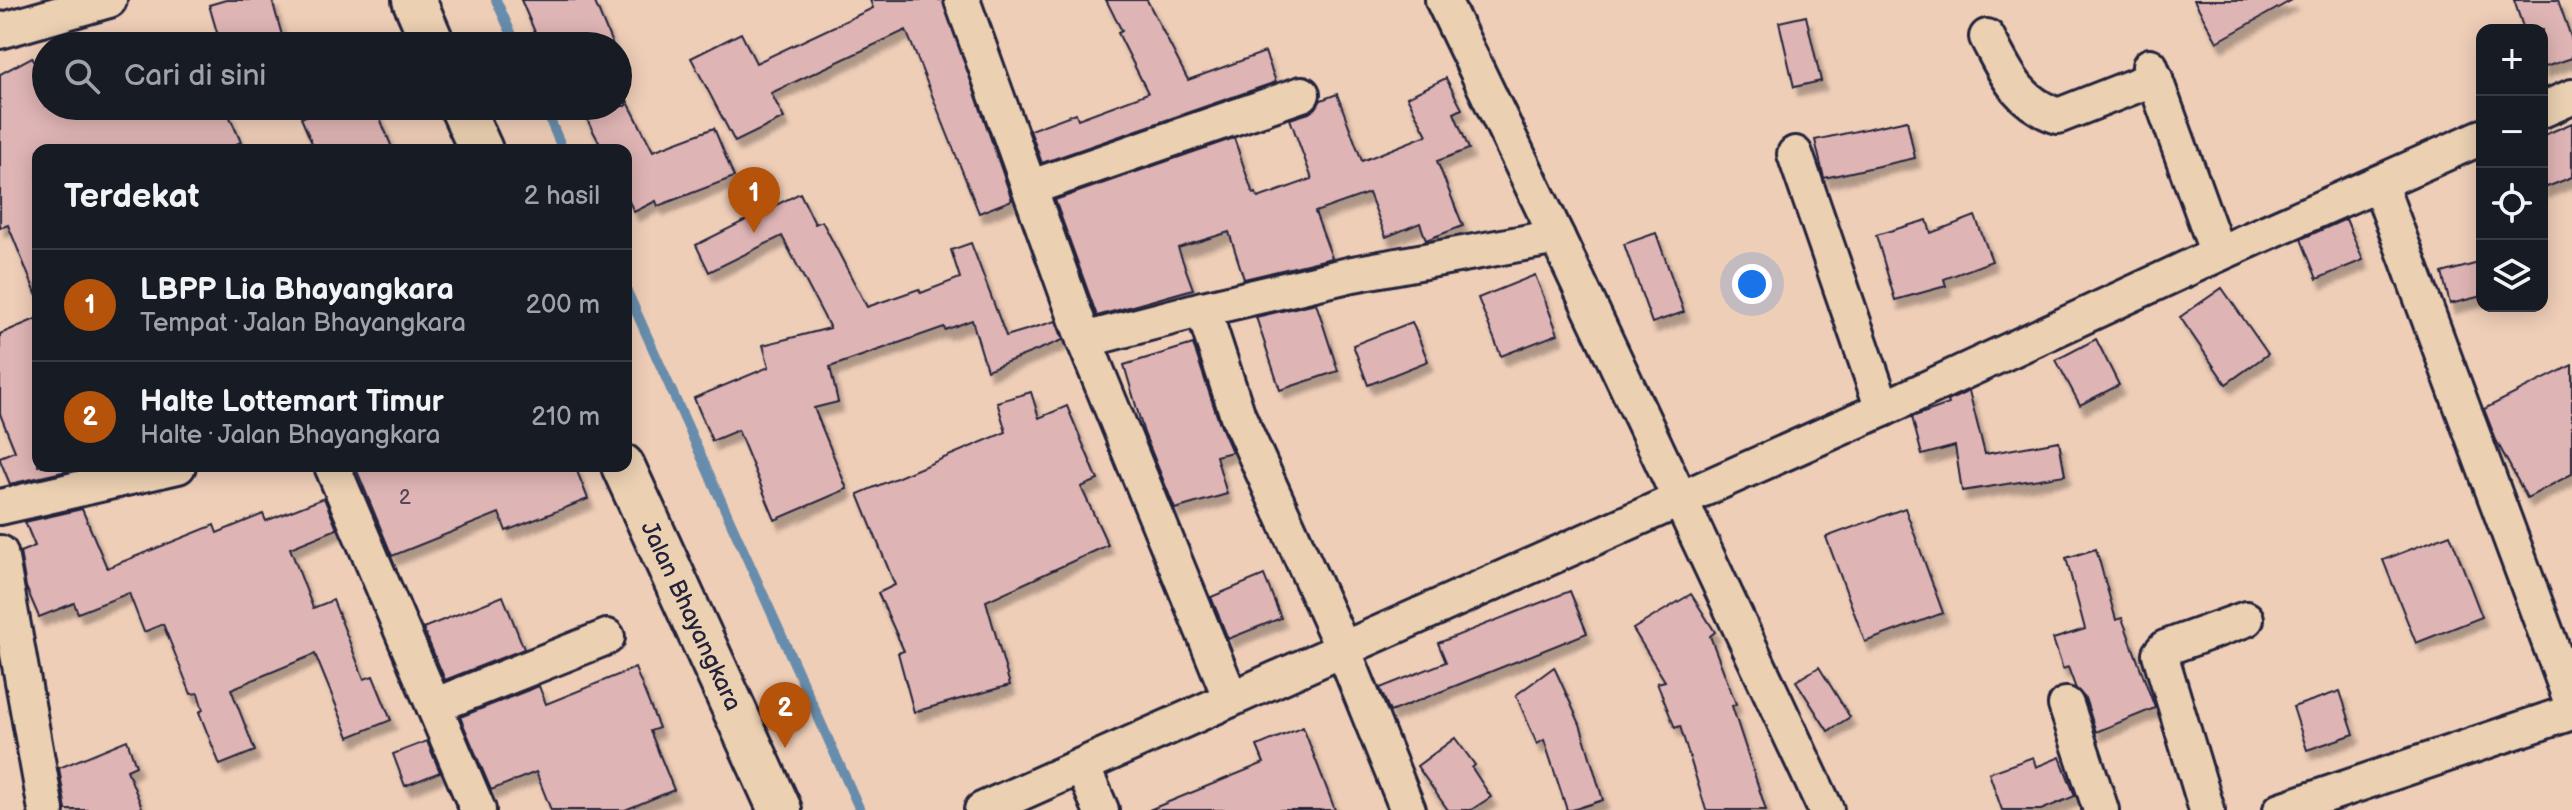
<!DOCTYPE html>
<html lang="id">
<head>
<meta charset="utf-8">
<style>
	body { margin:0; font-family:"Balsamiq Sans",sans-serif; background:#20242c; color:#f1f3f6 }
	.controls { position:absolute; right:24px; top:24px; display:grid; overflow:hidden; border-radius:16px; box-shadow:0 4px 20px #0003 }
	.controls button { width:72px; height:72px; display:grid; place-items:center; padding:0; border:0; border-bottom:2px solid #363941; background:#171b24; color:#f1f3f6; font:40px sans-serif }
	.you { position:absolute; left:1752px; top:284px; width:28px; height:28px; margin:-20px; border:6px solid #fff; border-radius:50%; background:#1a73e8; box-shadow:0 0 0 12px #1a73e833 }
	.badge { display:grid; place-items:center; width:52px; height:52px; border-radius:50%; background:#b45309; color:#fff; font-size:26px; font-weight:700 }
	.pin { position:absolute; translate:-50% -66px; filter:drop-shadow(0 2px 4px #0008) }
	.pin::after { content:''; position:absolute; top:42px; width:28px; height:24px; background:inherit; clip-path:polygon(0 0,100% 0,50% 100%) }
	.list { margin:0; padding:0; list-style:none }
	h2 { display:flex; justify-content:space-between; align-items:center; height:104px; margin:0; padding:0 32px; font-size:34px }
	h2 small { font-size:26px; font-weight:400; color:#9ea1a6 }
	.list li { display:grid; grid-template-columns:52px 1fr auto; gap:24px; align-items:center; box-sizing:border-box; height:112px; padding:0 32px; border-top:2px solid #363941 }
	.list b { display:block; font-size:30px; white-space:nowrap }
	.list p { margin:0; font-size:26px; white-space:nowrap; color:#9ea1a6 }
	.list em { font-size:26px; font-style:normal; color:#9ea1a6 }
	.icon { flex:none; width:44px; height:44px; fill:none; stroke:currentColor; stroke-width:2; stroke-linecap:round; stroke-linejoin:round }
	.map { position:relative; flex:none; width:2572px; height:810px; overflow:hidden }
	.search { position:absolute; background:#171b24; box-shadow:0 4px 20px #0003; left:32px; top:32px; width:600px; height:88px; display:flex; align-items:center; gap:20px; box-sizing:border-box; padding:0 28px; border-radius:44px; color:#9ea1a6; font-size:30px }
	.panel { position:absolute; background:#171b24; box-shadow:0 4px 20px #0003; left:32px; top:144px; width:600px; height:328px; border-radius:16px }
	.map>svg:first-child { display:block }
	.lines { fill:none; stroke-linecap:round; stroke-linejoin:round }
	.stream { stroke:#688dac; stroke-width:10 }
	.building { fill:#dfb4b4; stroke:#22223b; stroke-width:2; filter:url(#shadow) }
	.minor-casing { stroke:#22223b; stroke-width:40 }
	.major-casing { stroke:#22223b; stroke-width:48 }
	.minor { stroke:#ebd0b2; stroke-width:34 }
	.major { stroke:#ebd0b2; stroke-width:42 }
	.labels { text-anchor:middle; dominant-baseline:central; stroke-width:6; stroke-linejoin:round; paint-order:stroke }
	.number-label { font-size:20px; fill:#514659 }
	.street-label { font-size:24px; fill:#22223b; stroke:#ebd0b2 }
</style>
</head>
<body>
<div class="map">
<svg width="2572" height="810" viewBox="0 0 2572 810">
	<defs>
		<filter id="shadow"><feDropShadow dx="5" dy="9" stdDeviation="2" flood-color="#0004"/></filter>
	</defs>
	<rect width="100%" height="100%" fill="#efceb8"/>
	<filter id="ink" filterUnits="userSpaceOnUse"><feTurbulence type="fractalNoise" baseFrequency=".0125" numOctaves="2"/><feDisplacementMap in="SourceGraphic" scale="16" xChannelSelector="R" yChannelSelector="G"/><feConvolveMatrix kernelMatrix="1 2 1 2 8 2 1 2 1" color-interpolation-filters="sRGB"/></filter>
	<g filter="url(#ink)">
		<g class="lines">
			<g class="stream">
				<path d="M496,0L517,46"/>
				<path d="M544,106L563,150"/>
				<path d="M626,289L860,810"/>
			</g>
		</g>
		<g class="building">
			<path d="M226,0H272L285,46H221L209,5Z"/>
			<path d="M521,0H594L613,46H541Z"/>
			<path d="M870,0H943L1012,200L979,213L906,30L771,93L784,118L735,142L691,58L741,33L756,63L873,8Z"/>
			<path d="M1106,0H1147L1188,80L1265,52L1276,82L1042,163L1030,130L1076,113L1078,119L1148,93L1118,33L1122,31Z"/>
			<path d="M2194,0H2292L2217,42Z"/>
			<path d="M2514,0H2558L2572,40V58L2542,68V30H2524Z"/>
			<path d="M1806,16L1821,81L1794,87L1779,22Z"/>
			<path d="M32,57L46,85V106H225L241,142L223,150H38L37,296L8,225L0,228V74Z"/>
			<path d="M1446,78L1462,109L1454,113L1469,149L1437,161L1463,226L1426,240L1420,223L1386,237L1369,193L1315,212L1332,258L1244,279L1229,232L1178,248L1193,289L1097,316L1055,200L1234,138L1253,194L1256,193L1258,198L1312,179L1290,119L1309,113L1316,108L1321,100L1337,94L1362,161L1427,135L1407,97Z"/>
			<path d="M626,98L653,151L714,128L734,177L658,206L656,201L634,212L626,195V150H603L580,106H626Z"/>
			<path d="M329,106H375L393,150H315L301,118Z"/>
			<path d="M1907,120L1915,158L1824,178L1815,140Z"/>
			<path d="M2572,123V177L2542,189V136Z"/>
			<path d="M800,193L815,224L822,221L867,307L919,289L921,293L960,278L951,250L971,243L1006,336L1056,321L1063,340L987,370L972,320L945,330L944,327L830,367L838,402L814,408L847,489L775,520L738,430L712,441L694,398L769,367L763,345L830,328L782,236L709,272L696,245Z"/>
			<path d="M1975,216L1992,261L1944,279L1946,286L1895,300L1876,235L1927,220L1931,233Z"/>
			<path d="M2346,219L2363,260L2317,279L2301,239Z"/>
			<path d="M1656,233L1684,312L1652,323L1624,244Z"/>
			<path d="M2482,262V296L2450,304L2442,273Z"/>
			<path d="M1535,275L1558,334L1501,356L1478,298Z"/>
			<path d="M2222,288L2268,354L2226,384L2180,317Z"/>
			<path d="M1316,303L1338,371L1280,390L1256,317Z"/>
			<path d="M38,318V466H65L67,471L10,484L0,460V457L15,451L0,414V334Z"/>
			<path d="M1412,322L1428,361L1368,385L1353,345Z"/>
			<path d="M2096,339L2119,385L2080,405L2056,360Z"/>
			<path d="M1193,344L1219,422L1232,452L1216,456L1227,494L1175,509L1144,433L1124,365Z"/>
			<path d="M2572,365V474L2527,498L2496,440L2484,409Z"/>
			<path d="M1969,391L1985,454L2059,441L2065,475L1962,491L1955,446L1922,455L1912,417L1949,404L1948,401Z"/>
			<path d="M1031,392L1039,418L1067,406L1098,480L1081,487L1108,545L986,601L1010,685L914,712L898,653L904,651L878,593L895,585L858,494L1006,432L997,402Z"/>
			<path d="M355,466H575L588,499L506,531L499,513L392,556Z"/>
			<path d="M324,498L337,529L290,548L313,608L333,600L364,679L373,676L391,720L349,737L315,654L231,689L255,751L220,765L199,712L203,710L198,693L191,694L163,624L144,632L129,593L78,613L74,603L39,617L26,587L20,552L35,546L25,522L82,509L107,568L214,525L217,533L263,514L266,521Z"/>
			<path d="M1905,508L1943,613L1865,642L1826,537Z"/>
			<path d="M2450,534L2482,617L2416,643L2383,560Z"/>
			<path d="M2096,549L2116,620L2122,618L2155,708L2096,732L2085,698L2076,689L2068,667L2063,669L2053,639L2085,629L2066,558Z"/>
			<path d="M1264,575L1281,618L1228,639L1211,597Z"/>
			<path d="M1570,591L1587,633L1390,712L1380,688L1446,662L1438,643Z"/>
			<path d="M1691,594L1715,632L1710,636L1736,704L1732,706L1766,810H1706L1680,726L1675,728L1657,683L1665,681L1633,629Z"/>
			<path d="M503,596L524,649L445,680L423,628Z"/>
			<path d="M1554,667L1580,724L1603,800L1572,810H1567L1544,740L1537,744L1516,695Z"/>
			<path d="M1819,667L1850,717L1828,731L1796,681Z"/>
			<path d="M635,668L659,728L650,731L674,790L625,810H551L536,772L491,790L460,717L539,686L546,704Z"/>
			<path d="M2340,691L2354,734L2307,750L2293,707Z"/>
			<path d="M1303,727L1335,810H1149L1264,763L1257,746Z"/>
			<path d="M1455,738L1475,765L1472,768L1491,797L1471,810H1448L1417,766Z"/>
			<path d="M127,740L136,766L127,770L143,810H66L59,768Z"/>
			<path d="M427,741L440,772L405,786L393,754Z"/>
			<path d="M2033,757L2036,767L2060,757L2075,796L2041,810H2002L1989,773Z"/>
		</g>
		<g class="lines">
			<defs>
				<g id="minor">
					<path d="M962,0L1084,340L1231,699"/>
					<path d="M1443,0L1557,237L1826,810"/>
					<path d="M0,31L109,0"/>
					<path d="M1987,37C2006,73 2017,102 2058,116L2155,78"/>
					<path d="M2150,66L2218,254"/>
					<path d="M2542,110L2572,97"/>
					<path d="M1795,154L1883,409"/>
					<path d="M2379,183L2572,703"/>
					<path d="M1029,188L1302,94"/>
					<path d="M1203,309L1238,416L1343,649L1408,810"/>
					<path d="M1084,340L1203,309L1353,274L1557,237"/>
					<path d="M332,466L478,810"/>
					<path d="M0,507L178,466"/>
					<path d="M0,553L46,810"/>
					<path d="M2066,705L2101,810"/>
					<path d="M434,706L607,637"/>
					<path d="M1082,766L1101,810"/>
					<path d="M982,810L1883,409L2218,254L2482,137"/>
					<path d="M2207,810L2160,654L2165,648L2246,619"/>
					<path d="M2281,810L2572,712"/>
				</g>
				<g id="major">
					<path d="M414,0L434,46"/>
					<path d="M461,106L481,150"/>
					<path d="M623,466L780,810"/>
				</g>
			</defs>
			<use href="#minor" class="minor-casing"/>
			<use href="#major" class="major-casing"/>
			<use href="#minor" class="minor"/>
			<use href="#major" class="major"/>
		</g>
	</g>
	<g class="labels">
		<g class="number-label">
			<text x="405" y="498">2</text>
		</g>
		<g class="street-label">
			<text transform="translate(691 616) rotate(65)">Jalan Bhayangkara</text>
		</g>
	</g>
</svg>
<div class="controls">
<button>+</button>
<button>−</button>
<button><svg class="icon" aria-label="locate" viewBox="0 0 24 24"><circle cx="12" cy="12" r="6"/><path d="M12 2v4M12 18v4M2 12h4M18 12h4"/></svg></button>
<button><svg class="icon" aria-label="layers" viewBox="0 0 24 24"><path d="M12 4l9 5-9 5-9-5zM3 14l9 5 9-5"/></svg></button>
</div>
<div class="you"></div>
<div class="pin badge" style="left:754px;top:233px">1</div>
<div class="pin badge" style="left:785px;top:748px">2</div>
<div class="search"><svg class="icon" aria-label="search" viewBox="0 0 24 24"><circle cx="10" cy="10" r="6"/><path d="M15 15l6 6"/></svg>Cari di sini</div>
<section class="panel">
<h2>Terdekat<small>2 hasil</small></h2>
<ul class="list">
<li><span class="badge">1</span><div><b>LBPP Lia Bhayangkara</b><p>Tempat · Jalan Bhayangkara</p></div><em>200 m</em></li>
<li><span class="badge">2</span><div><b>Halte Lottemart Timur</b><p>Halte · Jalan Bhayangkara</p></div><em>210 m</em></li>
</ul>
</section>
</div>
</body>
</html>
